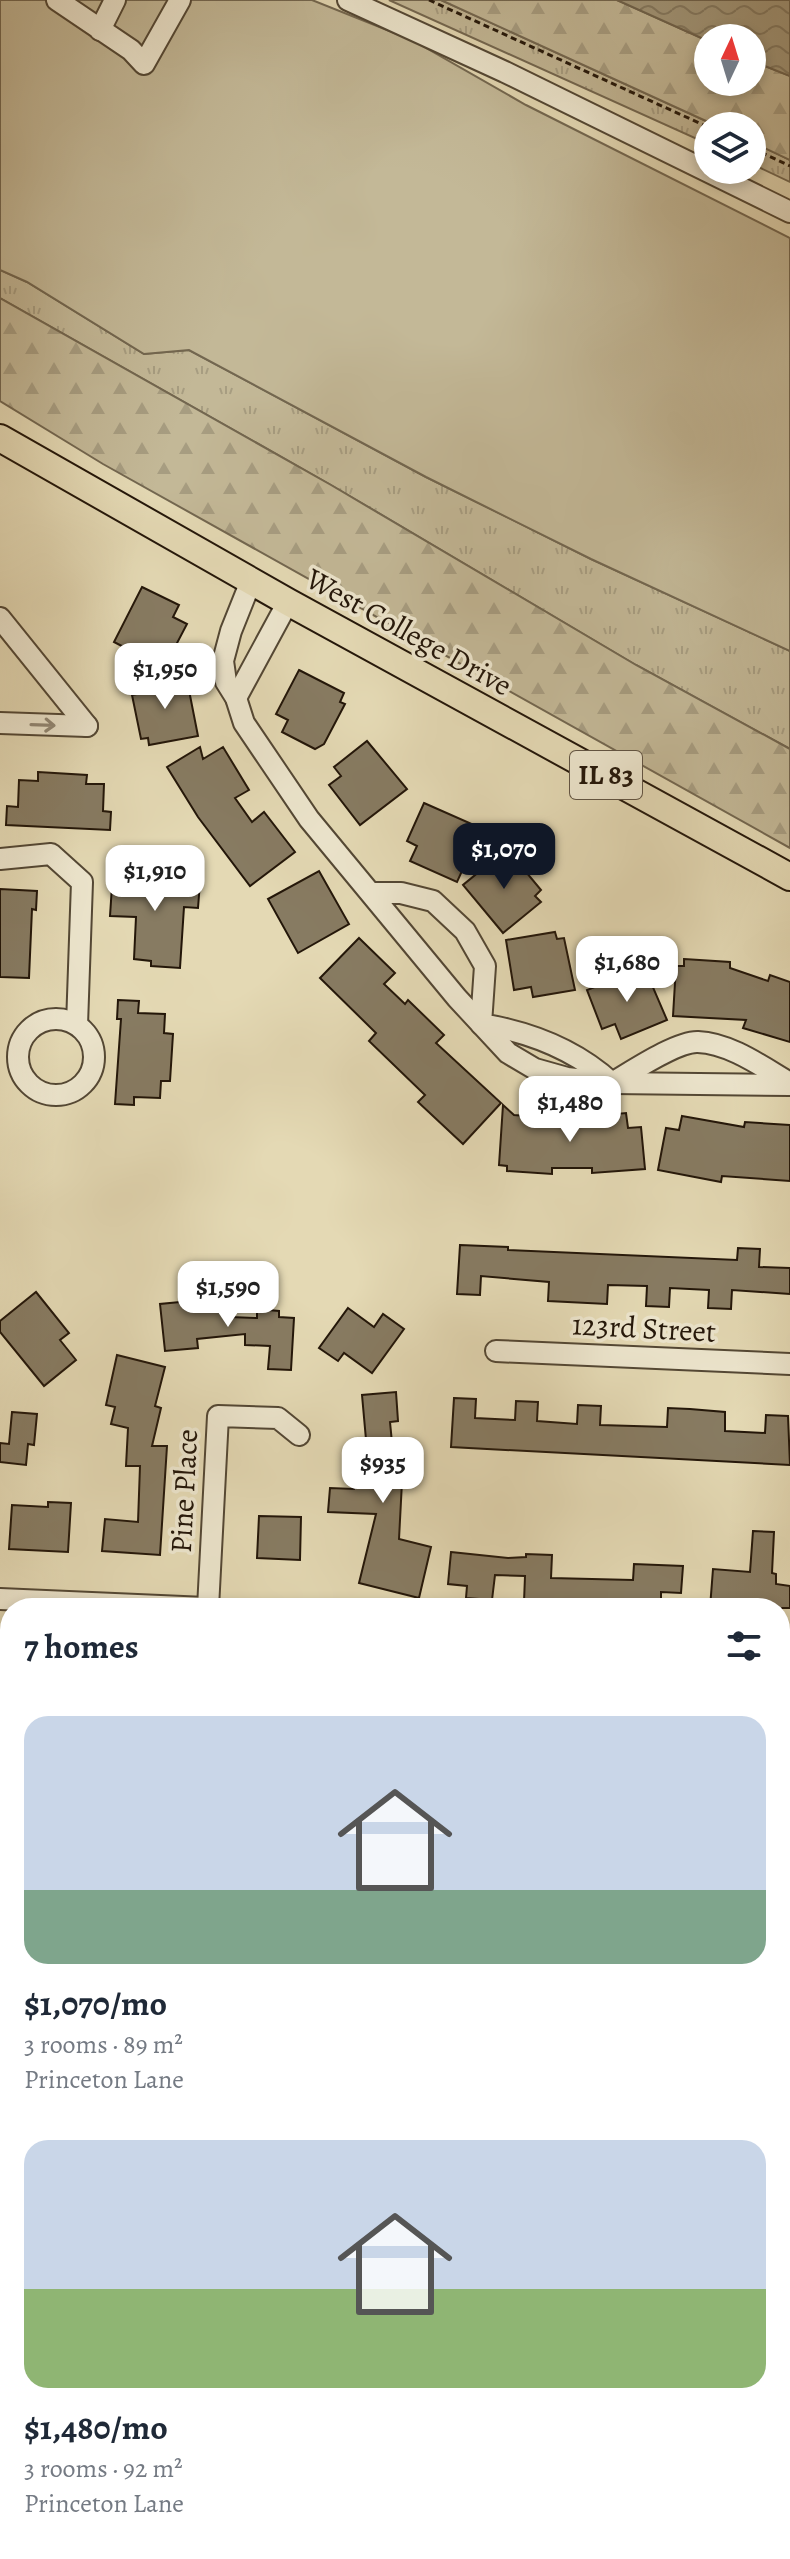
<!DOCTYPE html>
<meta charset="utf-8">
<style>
body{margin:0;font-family:Alegreya,serif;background:#f2f2f3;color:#1f2937;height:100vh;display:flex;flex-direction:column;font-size:30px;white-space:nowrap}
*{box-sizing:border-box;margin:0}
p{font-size:26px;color:#747a83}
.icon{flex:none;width:44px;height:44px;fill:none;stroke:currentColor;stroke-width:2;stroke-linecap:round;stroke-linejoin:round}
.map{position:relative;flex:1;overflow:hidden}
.side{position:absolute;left:0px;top:1598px;width:790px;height:962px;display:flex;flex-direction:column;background:#fff;border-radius:32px 32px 0 0;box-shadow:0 4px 12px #0003}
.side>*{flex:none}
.needle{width:52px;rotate:4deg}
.controls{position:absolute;left:694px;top:24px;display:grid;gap:16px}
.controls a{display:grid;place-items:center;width:72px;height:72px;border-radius:50%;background:#fff;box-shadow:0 4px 12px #0003;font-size:40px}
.price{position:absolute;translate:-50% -68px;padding:0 18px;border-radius:16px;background:#fff;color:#222;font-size:26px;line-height:52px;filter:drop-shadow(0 2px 4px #0008)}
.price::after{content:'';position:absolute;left:50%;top:48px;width:24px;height:18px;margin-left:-12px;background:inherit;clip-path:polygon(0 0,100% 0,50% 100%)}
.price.selected{background:#111827;color:#fff}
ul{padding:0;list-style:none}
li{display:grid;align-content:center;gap:16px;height:424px;padding:0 24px}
li span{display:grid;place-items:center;height:248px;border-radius:24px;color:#555}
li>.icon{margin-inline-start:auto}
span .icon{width:144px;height:144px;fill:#fffc;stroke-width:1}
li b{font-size:34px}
h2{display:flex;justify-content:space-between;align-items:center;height:96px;padding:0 24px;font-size:34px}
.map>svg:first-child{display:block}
</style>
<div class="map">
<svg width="790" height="2559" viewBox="0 0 790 2559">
<defs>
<pattern id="grass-tufts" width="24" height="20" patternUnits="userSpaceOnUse" patternTransform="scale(2)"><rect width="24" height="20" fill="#c3b897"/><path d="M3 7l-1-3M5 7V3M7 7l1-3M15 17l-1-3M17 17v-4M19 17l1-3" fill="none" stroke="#a79d81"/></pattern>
<pattern id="forest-firs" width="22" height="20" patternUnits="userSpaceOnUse" patternTransform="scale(2)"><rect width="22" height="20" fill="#c3b897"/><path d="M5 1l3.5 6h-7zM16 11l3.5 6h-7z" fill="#a79d81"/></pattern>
<pattern id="water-waves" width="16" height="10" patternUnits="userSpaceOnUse" patternTransform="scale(2)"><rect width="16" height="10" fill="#a2977a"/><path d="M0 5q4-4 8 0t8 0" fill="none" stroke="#847a62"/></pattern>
</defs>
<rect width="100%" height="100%" fill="#e4d9b4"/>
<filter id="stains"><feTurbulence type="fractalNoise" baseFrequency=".0025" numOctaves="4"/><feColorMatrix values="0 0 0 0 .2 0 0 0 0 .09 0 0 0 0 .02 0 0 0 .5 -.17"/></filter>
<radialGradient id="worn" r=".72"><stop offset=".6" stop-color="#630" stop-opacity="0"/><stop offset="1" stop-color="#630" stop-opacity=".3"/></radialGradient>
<g fill="url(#grass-tufts)" stroke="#736750" stroke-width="2">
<path d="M389,0H441L717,126H708V144Z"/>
<path d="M752,142L790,160V182L752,164Z"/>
<path d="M0,270L27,282L144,354L189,350L426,477L591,559L790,651V749L636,665L331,485L0,298Z"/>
</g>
<g fill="url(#forest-firs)" stroke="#736750" stroke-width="2">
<path d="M441,0H617L708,41V82H752V61L790,76V160L752,142V126H717Z"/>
<path d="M0,298L331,485L636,665L790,749V848L103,464L0,401Z"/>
</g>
<path fill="#c3b897" stroke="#736750" stroke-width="2" d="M0,0H312L412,40L526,105L790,238V651L591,559L426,477L189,350L144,354L27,282L0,270Z"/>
<path fill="url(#water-waves)" stroke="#6f634d" stroke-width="2" d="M617,0H790V76L752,61V38H708V41Z"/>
<g fill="#877b62" stroke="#231609" stroke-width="2">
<path d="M142,587L179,605L173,617L187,624L164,668L114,642Z"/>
<path d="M299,670L344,693L340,702L345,704L324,744L315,749L282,732L288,720L276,714Z"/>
<path d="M186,675L198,736L149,745L148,738L141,739L132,695L137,694L135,685Z"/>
<path d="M367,741L407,789L360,825L329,785L341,776L334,767Z"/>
<path d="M200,747L203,759L223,747L249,790L235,798L252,822L264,812L295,852L250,886L198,817L167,767Z"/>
<path d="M38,772L87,775L86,784H104L103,811L111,812L110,830L6,825L7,806L18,807L19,780L38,781Z"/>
<path d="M424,803L474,825L471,833L478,836L457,882L410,861L417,846L407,841Z"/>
<path d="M507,849L541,890L535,896L541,902L503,933L463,885Z"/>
<path d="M113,871L174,875V881L200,882L198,908L184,907L180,968L151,966V961L134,959L136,917L110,916Z"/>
<path d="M319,871L349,924L298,953L268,899Z"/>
<path d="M0,889L37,891L36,910L32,909L29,978L0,977Z"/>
<path d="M555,932L557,939L564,938L575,990L533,997L531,987L514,990L506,940Z"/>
<path d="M359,938L395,973L384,984L405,1004L408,1000L444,1035L436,1043L501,1103L463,1144L418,1102L425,1095L369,1041L376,1033L320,978Z"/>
<path d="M684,959L730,962V968L768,981L770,975L790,982V1042L743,1028L746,1020L673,1016L676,966H684Z"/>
<path d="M637,970L638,975L646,971L667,1020L621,1039L615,1024L602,1029L587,990Z"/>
<path d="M118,1000L139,1001L138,1013L165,1014L164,1033L173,1034L170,1081H161L160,1098L134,1097V1105L115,1104L121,1019H117Z"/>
<path d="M503,1105L514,1115L563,1119L626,1113L628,1128L641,1127L645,1169L592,1173V1168H552V1174L507,1171V1166L499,1165Z"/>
<path d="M682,1116L744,1127L745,1122L790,1125V1181L722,1176L721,1182L658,1170L666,1128L679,1130Z"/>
<path d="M460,1245L508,1247V1250L737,1260L738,1248L760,1249L759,1267L790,1268V1294L732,1290L731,1309L708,1308L709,1290L670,1288L669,1307L646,1306L647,1286L608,1285L607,1304L548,1301L549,1282L481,1276L480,1295L457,1294Z"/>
<path d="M36,1292L69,1333L60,1340L76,1360L44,1386L0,1332V1321Z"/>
<path d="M190,1301V1306L228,1302L230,1317L257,1318V1309L279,1311V1317L294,1318L291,1370L268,1369L270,1346L245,1345V1334L197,1339L198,1348L165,1351L160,1304Z"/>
<path d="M348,1308L374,1327L383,1314L404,1329L372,1373L344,1353L338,1361L319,1348Z"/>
<path d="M117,1355L165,1367L155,1406L161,1408L152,1446H167L160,1555L102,1551L105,1519L138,1522L140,1466H126L128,1428L111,1424L115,1407L106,1405Z"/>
<path d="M396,1392L398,1421L390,1422L394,1463H403L399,1539L431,1547L419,1598L359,1583L376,1514L328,1512L330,1488L354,1489L356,1461L368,1462L362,1395Z"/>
<path d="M454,1398L476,1399L475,1418L515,1420L516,1401L538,1402L537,1421L577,1424L578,1405L601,1406L600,1425L667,1427L668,1408L690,1409L725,1412V1431L765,1433L766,1415L788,1416L790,1465L451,1447Z"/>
<path d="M12,1412L37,1414L34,1445L28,1444L26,1465L0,1462V1443L9,1444Z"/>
<path d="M48,1502L71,1503L68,1552L9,1549L12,1505L48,1507Z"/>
<path d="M259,1516L301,1517L300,1560L257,1558Z"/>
<path d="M753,1531L774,1532L772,1573L776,1574V1584L790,1586V1608H710L713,1569L750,1572Z"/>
<path d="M451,1552L508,1558L526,1557V1554L552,1555L551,1578L633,1580L634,1564L683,1566L681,1593L661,1592V1608H631L632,1604L524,1602L525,1576L495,1575L492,1600L466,1598L467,1586L448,1584Z"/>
</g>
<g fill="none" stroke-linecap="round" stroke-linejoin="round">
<g stroke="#534734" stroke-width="24">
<g id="minor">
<path d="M57,0L131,50L144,64L180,0"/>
<path d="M348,0L505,72L790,212"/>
<path d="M100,30L115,0"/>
<path d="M251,581L231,631L223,661L226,682L236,698L244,723L309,819L457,998L508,1053L535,1069L567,1078L612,1083L790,1085"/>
<path d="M0,618L87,726"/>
<path d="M236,698L288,602"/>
<path d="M0,723L87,726"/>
<path d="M0,859L51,854L82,882L77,1025"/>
<path d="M372,893H401L433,901L465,931L485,966L481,1024C530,1032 576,1050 612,1083C631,1072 677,1041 698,1042C730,1043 764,1068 790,1083"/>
<circle cx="56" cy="1057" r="38"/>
<path d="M496,1351L790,1364"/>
<path d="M0,1599L206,1608"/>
<path d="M208,1608L218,1416L278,1418L299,1435"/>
<path d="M780,1667L790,1668"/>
<path d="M0,1872H10"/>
<path d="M0,2145L10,2146"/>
<path d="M780,2543L790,2544"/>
<path d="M90,2559L94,2550"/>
<path d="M552,2559V2550"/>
</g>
</g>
<g stroke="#231609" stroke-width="30">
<path id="major" d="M0,438L288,602L790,877"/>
</g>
<g stroke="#231609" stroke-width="3" stroke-dasharray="6 4" stroke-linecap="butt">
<path d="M429,0L708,127"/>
<path d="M752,148L790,166"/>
</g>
<use href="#minor" stroke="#ede6ce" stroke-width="20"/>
<use href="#major" stroke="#e4d9b4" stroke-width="26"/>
</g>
<defs><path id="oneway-shaft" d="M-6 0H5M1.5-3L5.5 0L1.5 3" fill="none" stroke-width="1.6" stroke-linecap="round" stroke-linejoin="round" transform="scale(2)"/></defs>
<use stroke="#928875" href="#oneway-shaft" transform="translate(43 725) rotate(2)"/>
<g text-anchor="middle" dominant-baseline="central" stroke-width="7" stroke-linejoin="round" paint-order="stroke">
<rect fill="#ede6ce" stroke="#605444" stroke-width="2" x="570" y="751" width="72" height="48" rx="6"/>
<g font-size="28" font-weight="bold" fill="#231609">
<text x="606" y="775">IL 83</text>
</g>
<g font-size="30" fill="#231609" stroke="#ede6ce">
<text transform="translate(409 632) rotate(29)">West College Drive</text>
<text transform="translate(644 1328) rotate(3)">123rd Street</text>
<text transform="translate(184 1491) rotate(-87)">Pine Place</text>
</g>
</g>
<rect width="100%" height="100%" filter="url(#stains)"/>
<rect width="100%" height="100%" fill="url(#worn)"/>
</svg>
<div class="controls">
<a><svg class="needle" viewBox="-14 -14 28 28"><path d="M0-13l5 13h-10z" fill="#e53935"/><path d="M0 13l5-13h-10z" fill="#747a83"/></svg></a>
<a><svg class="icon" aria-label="layers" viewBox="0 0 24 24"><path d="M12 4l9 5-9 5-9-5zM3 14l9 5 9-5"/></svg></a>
</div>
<b class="price" style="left:165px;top:711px">$1,950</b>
<b class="price selected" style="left:504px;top:891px">$1,070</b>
<b class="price" style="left:155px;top:913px">$1,910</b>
<b class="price" style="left:627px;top:1004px">$1,680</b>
<b class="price" style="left:570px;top:1144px">$1,480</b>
<b class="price" style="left:228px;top:1329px">$1,590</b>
<b class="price" style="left:383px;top:1505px">$935</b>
<section class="side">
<h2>7 homes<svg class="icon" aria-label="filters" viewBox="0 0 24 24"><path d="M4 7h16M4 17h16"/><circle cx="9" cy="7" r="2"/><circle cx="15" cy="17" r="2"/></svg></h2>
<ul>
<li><span style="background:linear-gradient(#c9d6e8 70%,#7fa58c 0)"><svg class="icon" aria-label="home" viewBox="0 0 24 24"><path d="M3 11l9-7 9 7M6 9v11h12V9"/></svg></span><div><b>$1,070/mo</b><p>3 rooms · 89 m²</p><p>Princeton Lane</p></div></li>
<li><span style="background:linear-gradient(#c9d6e8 60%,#8fb573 0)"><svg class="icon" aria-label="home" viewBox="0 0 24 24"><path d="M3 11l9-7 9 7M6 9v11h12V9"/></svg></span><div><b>$1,480/mo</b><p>3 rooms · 92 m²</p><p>Princeton Lane</p></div></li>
</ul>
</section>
</div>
